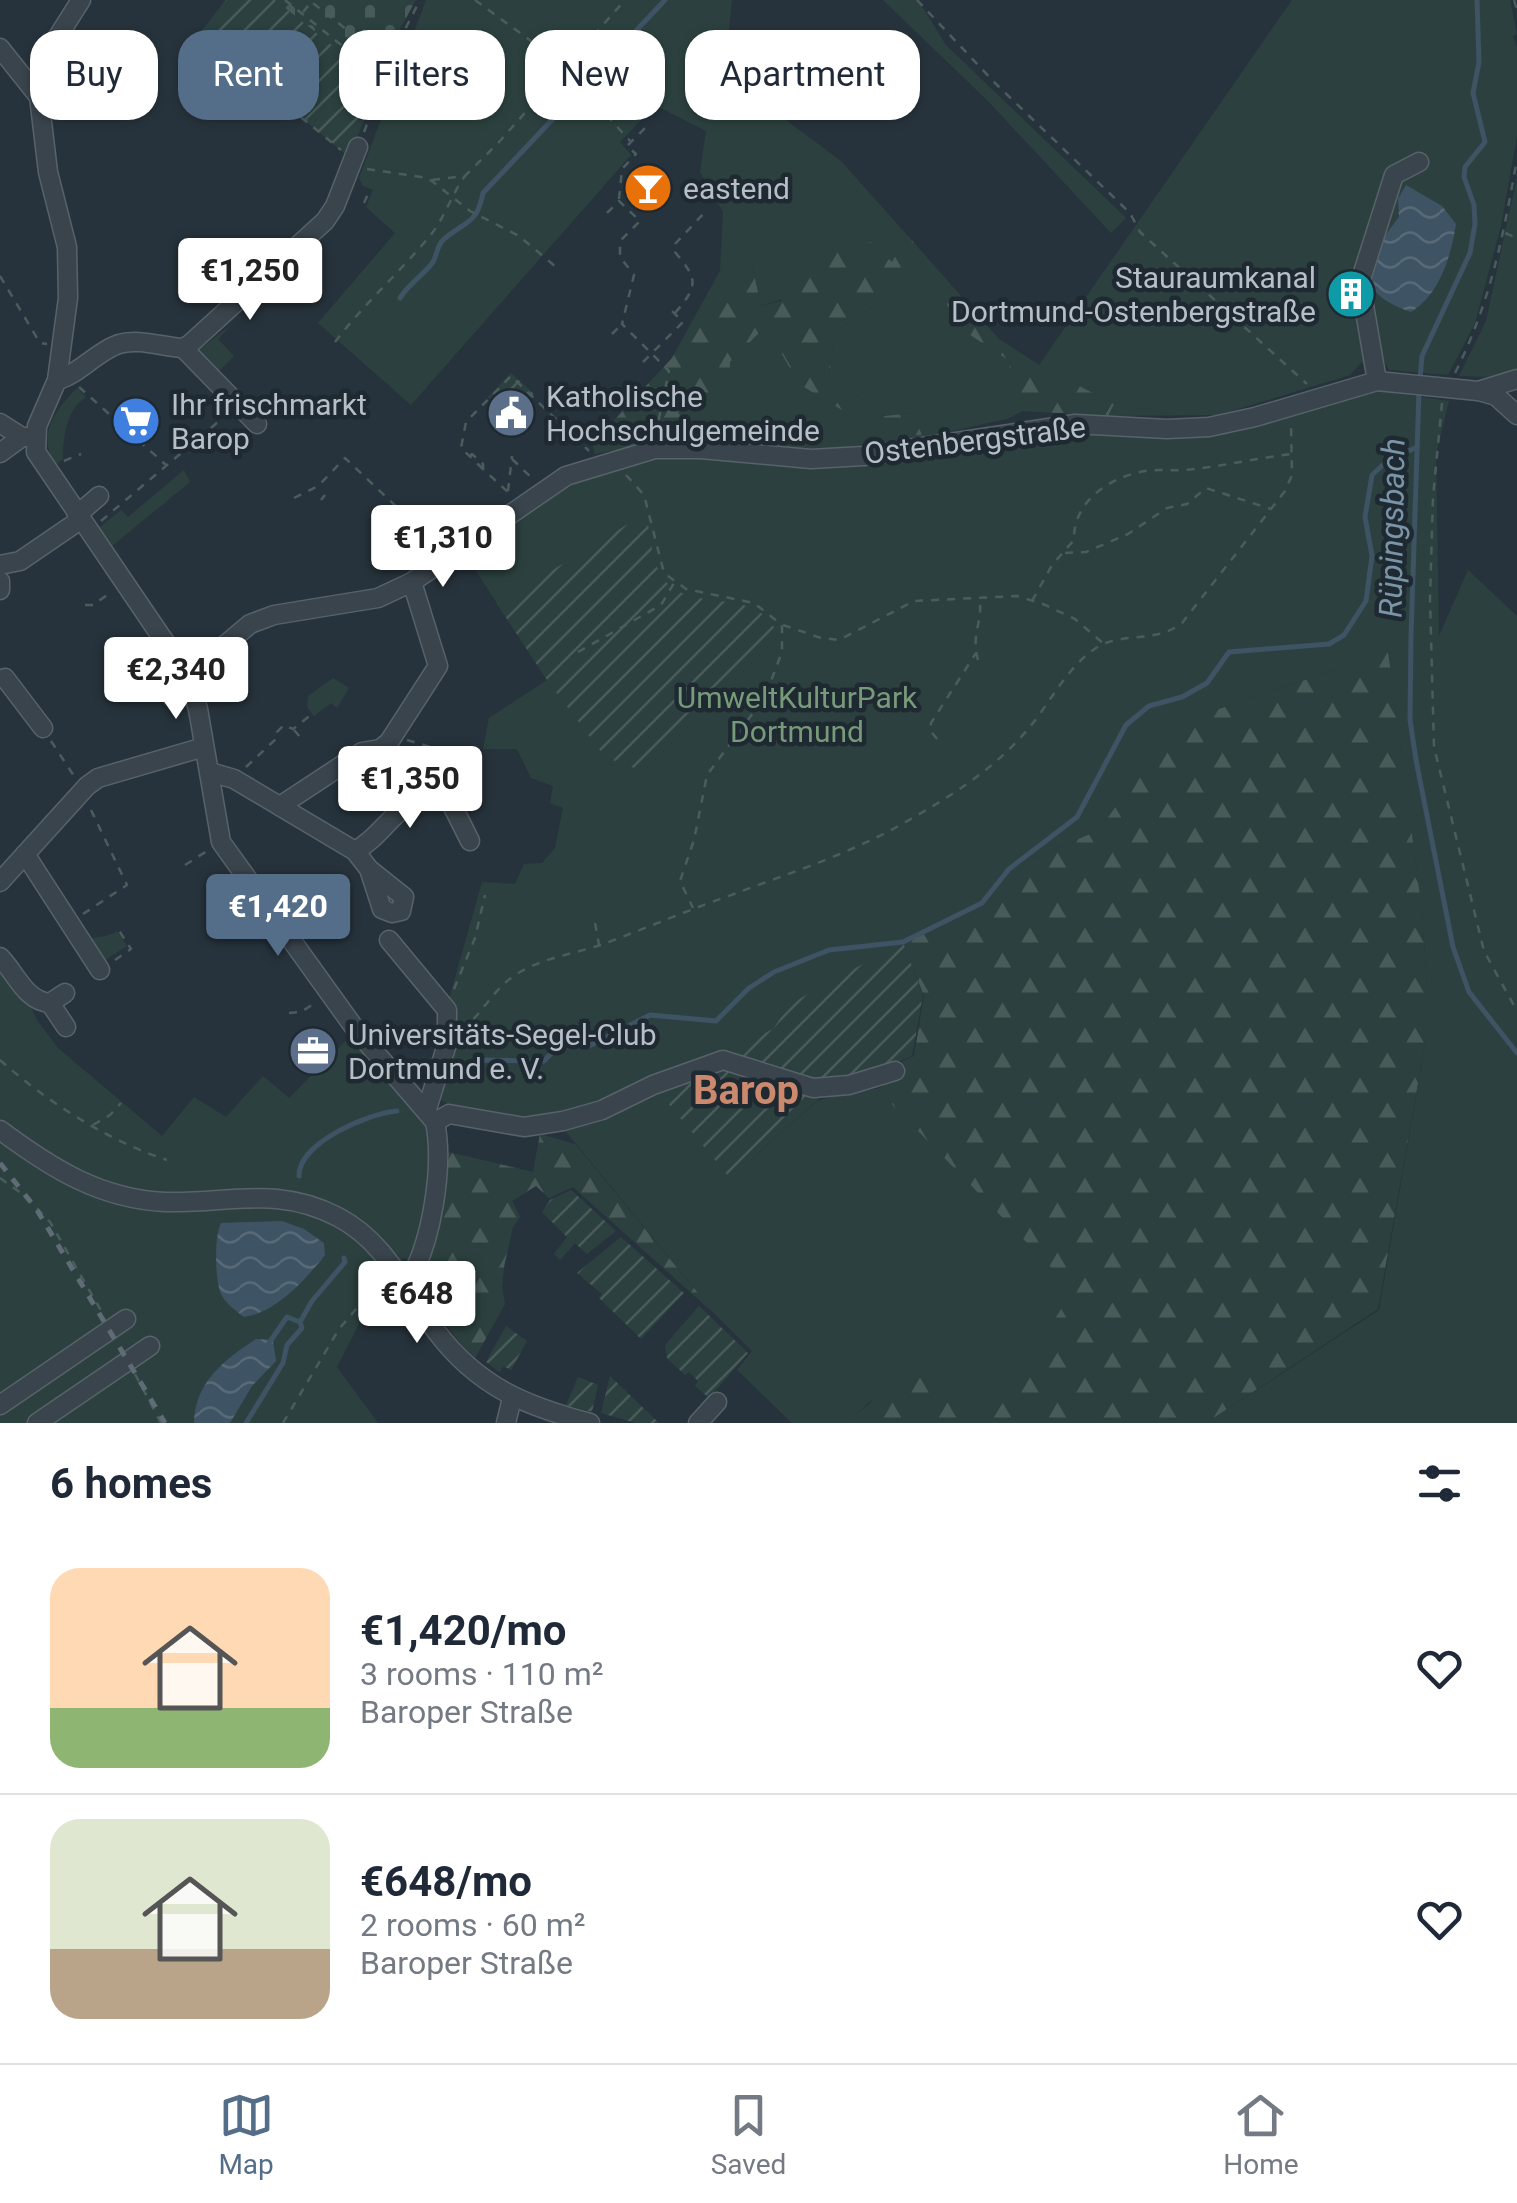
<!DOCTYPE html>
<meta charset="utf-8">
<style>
body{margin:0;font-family:Roboto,sans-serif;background:#f2f2f3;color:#1f2937;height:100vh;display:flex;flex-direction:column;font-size:38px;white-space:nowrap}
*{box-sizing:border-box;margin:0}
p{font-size:32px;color:#747a83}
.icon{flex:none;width:55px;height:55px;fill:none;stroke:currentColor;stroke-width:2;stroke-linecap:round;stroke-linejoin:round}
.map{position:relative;height:1423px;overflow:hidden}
.panel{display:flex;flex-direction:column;background:#fff;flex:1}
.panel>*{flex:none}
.top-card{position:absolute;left:30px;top:30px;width:1000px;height:90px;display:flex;gap:20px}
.price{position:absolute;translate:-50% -85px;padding:0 22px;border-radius:10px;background:#fff;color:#222;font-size:32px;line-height:65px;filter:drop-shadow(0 2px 5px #0008)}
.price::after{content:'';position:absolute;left:50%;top:60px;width:30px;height:22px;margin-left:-15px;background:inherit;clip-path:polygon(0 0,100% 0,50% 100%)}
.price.active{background:#546e89;color:#fff}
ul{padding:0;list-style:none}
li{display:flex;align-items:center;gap:30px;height:250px;padding:0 50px}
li+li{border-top:2px solid #e0e1e3}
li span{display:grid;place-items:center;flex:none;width:280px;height:200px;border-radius:30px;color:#555}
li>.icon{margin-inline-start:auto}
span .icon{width:120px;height:120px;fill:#fffc;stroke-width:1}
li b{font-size:42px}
h2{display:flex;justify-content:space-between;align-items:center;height:120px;padding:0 50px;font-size:42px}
.chip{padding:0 35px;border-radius:30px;background:#fff;box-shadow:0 2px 8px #0004;font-size:35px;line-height:90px}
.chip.active{background:#546e89;color:#fff}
.dock{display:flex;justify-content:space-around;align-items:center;height:140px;border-top:2px solid #e0e1e3;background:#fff;font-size:28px;color:#747a83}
.dock a{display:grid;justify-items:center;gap:5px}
.dock .active{color:#546e89}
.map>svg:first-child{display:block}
</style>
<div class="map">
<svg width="1517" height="1423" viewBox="0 0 1517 1423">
<defs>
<pattern id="forest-firs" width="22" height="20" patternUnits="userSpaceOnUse" patternTransform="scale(2.5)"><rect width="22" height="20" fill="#2c413f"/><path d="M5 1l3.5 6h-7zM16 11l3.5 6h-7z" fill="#485b59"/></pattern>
<pattern id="cemetery-stones" width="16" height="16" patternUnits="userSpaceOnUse" patternTransform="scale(2.5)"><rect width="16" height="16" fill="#2c413f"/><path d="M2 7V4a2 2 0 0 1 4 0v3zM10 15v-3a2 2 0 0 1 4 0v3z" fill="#485b59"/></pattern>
<pattern id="garden-furrows" width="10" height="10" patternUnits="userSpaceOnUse" patternTransform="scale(2.5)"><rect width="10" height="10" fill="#2c413f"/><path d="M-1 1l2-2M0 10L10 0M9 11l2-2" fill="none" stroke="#485b59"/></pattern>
<pattern id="water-waves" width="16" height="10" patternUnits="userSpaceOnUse" patternTransform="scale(2.5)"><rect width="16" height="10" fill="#3e5363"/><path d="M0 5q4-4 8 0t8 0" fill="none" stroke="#586a78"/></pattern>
</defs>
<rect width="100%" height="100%" fill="#27333c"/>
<g fill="#2c413f">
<path d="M426,0H732L726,63L786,120L841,161L907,235L892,263L761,306L752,265L720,271L723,212L700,172L706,131L655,105L620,142L631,155L411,405L318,323L395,233L366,207L373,190L363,186L359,178Z"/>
<path d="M883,0H918L946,45L1126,218L1111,233L989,102Z"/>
<path d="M1292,0H1510L1517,34L1513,36L1517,48V136L1501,226L1475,323L1448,375L1389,370L1383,359L1361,363L1350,375L1218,415L1108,416L1114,404L1039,365Z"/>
<path d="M1517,177V369L1493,377L1459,376L1486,321Z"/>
<path d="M912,271H923L967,333L1011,362L1003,387L1023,411L1007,419C942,432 870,455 803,451C761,448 723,436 681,438L694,406L728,388L730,362L766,326L800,384L922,435L913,413L884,416L829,375L835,331L886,298Z"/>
<path d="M231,325L218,339L234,356L220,370L219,378L195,353Z"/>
<path d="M77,388L86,397C67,409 63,435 63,459L55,465C37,433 55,411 77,388Z"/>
<path d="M1380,391L1449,401L1436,454L1439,636L1468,570L1517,616V1423H1206L1379,1310L1429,1021L1422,911L1385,629L1341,668L1207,713L1171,729L1099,830L1009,869L982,903L790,1004L773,1029L740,1045L746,1164L817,1101L852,1091L877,1089L1074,1290L995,1415L971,1402L951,1379L869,1402L848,1423H792L737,1370L752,1351L717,1316L558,1122L544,1124L452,1107L434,1095L449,999L482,882L515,884L524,864L542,863L555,848L563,808L550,803L553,786L531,778L517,749H483L489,718L547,680L465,554L572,480L654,455L770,461L1075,428L1167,432Z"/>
<path d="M184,470L190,482L112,546L99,528L121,510L128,517Z"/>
<path d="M333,678L349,688L337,708L331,703L314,716L307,707L308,696Z"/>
<path d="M117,931L127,946L99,964L85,943C95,934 106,939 117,931Z"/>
<path d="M0,967L24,993L37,1020L58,1048L162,1136L194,1097L226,1117L263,1076L289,1098L356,1030L427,1109L432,1182L421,1234L408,1260L404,1258L361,1320L337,1367L378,1423H0Z"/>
</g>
<g fill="url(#forest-firs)">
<path d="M907,235L999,339L1039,365L1114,404L1108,416L1023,411L1003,387L1011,362L967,333L923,271H913L886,298L835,331L829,375L884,416L913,413L922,435L885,436L799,384L766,326L730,362L729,388L694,406L681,438L595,454L592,444L672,358L720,271L752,265L761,306L781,301L805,255L871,242L892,262Z"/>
<path d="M1385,628L1422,911L1429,1021L1378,1309L1206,1423H848C870,1401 920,1359 952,1380C958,1384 963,1393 968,1398C975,1405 986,1410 995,1415L1073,1290L877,1089L904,1075L899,1063L914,1056L924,996L903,942L982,903L1009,869L1099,830L1171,729L1207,713L1341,668Z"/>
<path d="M540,1134L575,1144L717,1316L573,1187L549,1198L536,1186L512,1201L520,1217L513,1227L504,1267L502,1288L505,1304L475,1358C452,1336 436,1311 420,1284L436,1225L448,1152L533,1172Z"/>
</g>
<path fill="url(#cemetery-stones)" d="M275,0H416L373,78Z"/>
<g fill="url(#garden-furrows)">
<path d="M226,0H275L373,78L376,91L349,157L200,33Z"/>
<path d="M511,373L534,394L522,408L507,407L502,411L488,397Z"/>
<path d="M646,513C650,531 651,559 661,575C686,617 755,583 776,632L750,664L683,719L690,728L642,771L605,757L547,680L497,604Z"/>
<path d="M903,942L923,995L912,1056L824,1094L746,1164V1175L733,1182L653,1085L773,1029L790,1004Z"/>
<path d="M571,1190L616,1231L587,1254L575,1243L560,1260L554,1254L567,1237L542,1212L550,1200Z"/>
<path d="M621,1237L684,1293L641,1339L599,1298L602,1294L577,1273Z"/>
<path d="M699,1306L748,1353L709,1398L695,1386L698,1381L689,1372L685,1375L667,1358L665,1345Z"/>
<path d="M506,1326L527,1341L511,1370L503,1366L500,1372L486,1362Z"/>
<path d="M610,1376L659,1423H636L601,1413Z"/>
<path d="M578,1377L598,1385L592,1412L566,1405Z"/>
</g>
<g fill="url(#water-waves)">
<path d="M1406,185L1442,206L1456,224C1451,256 1440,294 1411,312C1348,291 1366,259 1399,217L1398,199Z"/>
<path d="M282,1221L304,1229L324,1243L325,1255C305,1280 277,1312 244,1317C235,1310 226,1304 221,1294C215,1280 214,1236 221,1223Z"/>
<path d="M256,1339L273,1340L276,1361L252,1386L230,1423H194C195,1382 224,1360 256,1339Z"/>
</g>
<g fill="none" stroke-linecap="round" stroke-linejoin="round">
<g stroke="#3e5363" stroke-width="5">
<path d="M400,298C409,283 424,275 433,262C437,255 437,246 443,240C465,221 477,225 483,193L665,0"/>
<path d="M1420,379L1422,356L1470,253L1475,224L1474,205L1464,177L1465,167L1485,142L1473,93L1479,62L1477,0"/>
<path d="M1419,390L1411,637L1410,720L1416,760L1453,947L1469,992L1517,1053"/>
<path d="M460,1071L486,1060L544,1061L558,1046L591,1045L650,1015L716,1021L749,988L774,972L829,950L903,942L982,903L1009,869L1077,817L1126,725L1149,706L1182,697L1207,683L1229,652L1329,644L1344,635L1366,601L1372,556L1365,517L1372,475L1386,462L1417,447"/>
<path d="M299,1176C298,1143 369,1113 397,1111"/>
<path d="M269,1343L287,1317L300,1322L312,1301L345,1262L344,1258"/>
<path d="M246,1423L283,1363L287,1345L302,1328L300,1322"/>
</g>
<g stroke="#58626a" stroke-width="21">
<g id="minor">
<path d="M81,0L50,49L39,97L48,172L67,247L68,298L57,380L37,426L36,452L188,676L198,709L221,842L356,1030L435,1122C444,1166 432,1246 406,1285"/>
<path d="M0,48L39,97"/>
<path d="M183,348L257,424"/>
<path d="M57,380C77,376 97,351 119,344C138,338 163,347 183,348L190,344L325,221L335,206L358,147"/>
<path d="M1377,381L1360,282L1394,175L1419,162"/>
<path d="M1479,391L1496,396L1517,415"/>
<path d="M0,423L22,437H35"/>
<path d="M0,453L22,437"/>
<path d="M77,515L99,496"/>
<path d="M456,520L475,538"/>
<path d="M0,565L20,561L80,520"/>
<path d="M0,581V590"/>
<path d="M188,676L250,624L274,615L378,598L412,582L566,476L655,449H701L811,459L863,456L1075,424L1167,429L1209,427L1255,417L1377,381L1478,391L1517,379"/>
<path d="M5,678L43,728"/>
<path d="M210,772L234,779L355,851L369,869L404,897L401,911L392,913L382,909L369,869"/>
<path d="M280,806L362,752L380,749L389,742L438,666L412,582"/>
<path d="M355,851C390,832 396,794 445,796L450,801L470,841"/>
<path d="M25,854L100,970"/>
<path d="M0,882L87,786L98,778L204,747"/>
<path d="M389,940L447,1010V1044L427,1109"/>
<path d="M0,957C16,973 25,1001 50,1003L65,993"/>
<path d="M50,1003L66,1027"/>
<path d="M435,1122L449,1114L524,1127L563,1121L602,1110L653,1085L723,1060L813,1088L849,1085L895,1071"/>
<path d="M0,1130C51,1168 100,1199 165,1202C229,1204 276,1185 338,1217C386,1242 405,1290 436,1331C478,1387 526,1406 590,1423"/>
<path d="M0,1405L126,1319"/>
<path d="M37,1423L150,1346"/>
<path d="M506,1423L512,1398"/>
<path d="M698,1423L717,1402"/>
</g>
</g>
<g stroke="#4a5d5d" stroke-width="2.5" stroke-dasharray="8 8" stroke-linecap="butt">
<path d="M285,0L360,60L370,48L309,0"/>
<path d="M475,0L531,41L578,93L592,105L600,108L631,142"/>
<path d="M917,0L995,83L1130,213L1140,232L1307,384"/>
<path d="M1514,0L1517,10"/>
<path d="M303,12L313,0"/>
<path d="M202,36L341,150"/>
<path d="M364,132L396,47L420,0"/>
<path d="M367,169L428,178L470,211L519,236L556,267"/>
<path d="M432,180L465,176L499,142L625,0"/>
<path d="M619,199L622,169L636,154L627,146L650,123"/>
<path d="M364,203L370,189"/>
<path d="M607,213L619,201L640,221L620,241V257L634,275L622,324L669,371L656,432"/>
<path d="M1505,233L1517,238"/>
<path d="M0,276L40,343L47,344"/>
<path d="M675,313C699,285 698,279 674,251L675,244L707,210"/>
<path d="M612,334L621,325"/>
<path d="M335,342C363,305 399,273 429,237C445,218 451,195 465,176"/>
<path d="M643,362L683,322L669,308"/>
<path d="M1455,373C1491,301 1503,237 1517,159"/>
<path d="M79,387L166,465"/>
<path d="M1442,403L1433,497L1430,598L1434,747L1484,951L1517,1011"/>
<path d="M547,418L555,426L559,422"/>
<path d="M470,456L472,454L483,464V469L510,494"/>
<path d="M512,459L533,479"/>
<path d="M64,461L81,454"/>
<path d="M483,469L461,448L466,422L511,376L589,451"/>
<path d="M626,475L644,495L664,573L686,589L754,603L782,625V652L771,681L753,713L707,775L694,840L680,881L693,908"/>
<path d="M508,491L512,456"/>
<path d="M294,498L318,486L345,458L437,545"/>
<path d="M321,500L325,495"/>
<path d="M101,521L225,416"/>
<path d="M1065,553L1086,552L1128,534L1167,508L1187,504L1206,488L1271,509"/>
<path d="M1032,601L1052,565L1074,540C1073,501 1110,477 1145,471C1158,469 1171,471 1184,470C1220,467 1256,458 1292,454"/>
<path d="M85,605H93L110,593"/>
<path d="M783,625L821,638L839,640L914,601L1017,596L1043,604L1075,619L1104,644"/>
<path d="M578,652L661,605L674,583"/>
<path d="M978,660C971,633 982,625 980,600"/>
<path d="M164,704L175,697"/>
<path d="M294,730L301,738"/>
<path d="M937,739L930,730L931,723L976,653"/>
<path d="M407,740L444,751L448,766"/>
<path d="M51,741L74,776"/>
<path d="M246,767L277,738V732L284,725L293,729L312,714"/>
<path d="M185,865L207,851"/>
<path d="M83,914L127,885L91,810"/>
<path d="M595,923L599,945"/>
<path d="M115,960L131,949L118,929"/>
<path d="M454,989L475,938L485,895"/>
<path d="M289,1013L301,1012L315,1003"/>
<path d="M462,1030C484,1012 495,986 520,972C545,957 579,953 606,943C649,927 691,909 734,894C790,873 849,854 902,824C948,798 994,770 1028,729C1051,702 1066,668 1096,648C1122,631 1156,644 1182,623L1285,491L1292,475L1291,423"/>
<path d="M0,1060C46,1101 108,1141 167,1160"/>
<path d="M93,1125L110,1115L121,1103"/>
<path d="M0,1178L25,1196L50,1222L103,1314"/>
<path d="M135,1374L161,1423"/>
<path d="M283,1423L339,1329L381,1280"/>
</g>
<use href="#minor" stroke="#3a444c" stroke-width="18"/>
<path stroke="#5f6b75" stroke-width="5" stroke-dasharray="10 10" stroke-linecap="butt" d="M0,1163L37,1210L165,1423"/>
</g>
<defs>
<g id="bar-disc" transform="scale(2.5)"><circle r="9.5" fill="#e8710a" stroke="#1f2931"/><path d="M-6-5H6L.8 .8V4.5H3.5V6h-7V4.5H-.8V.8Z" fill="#fff"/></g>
<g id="building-disc" transform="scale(2.5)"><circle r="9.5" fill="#0f9aa8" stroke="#1f2931"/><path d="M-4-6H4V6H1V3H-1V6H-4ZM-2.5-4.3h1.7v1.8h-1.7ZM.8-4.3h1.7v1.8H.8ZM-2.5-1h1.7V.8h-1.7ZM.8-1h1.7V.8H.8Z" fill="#fff"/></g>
<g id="civic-disc" transform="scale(2.5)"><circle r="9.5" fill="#5c6f8a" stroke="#1f2931"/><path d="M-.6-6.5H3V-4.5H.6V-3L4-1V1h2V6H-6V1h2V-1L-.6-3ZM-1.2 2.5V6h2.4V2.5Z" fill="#fff"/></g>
<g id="supermarket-disc" transform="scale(2.5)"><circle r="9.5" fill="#3f7fe0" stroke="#1f2931"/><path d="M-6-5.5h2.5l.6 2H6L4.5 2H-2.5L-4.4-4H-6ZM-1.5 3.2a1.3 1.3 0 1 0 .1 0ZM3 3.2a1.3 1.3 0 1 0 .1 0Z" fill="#fff"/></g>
<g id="office-disc" transform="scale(2.5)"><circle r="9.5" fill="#5c6f8a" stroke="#1f2931"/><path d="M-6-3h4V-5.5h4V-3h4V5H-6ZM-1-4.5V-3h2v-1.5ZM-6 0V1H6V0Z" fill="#fff"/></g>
</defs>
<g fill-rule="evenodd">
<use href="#bar-disc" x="648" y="188"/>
<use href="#building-disc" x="1351" y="294"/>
<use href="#civic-disc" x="511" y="413"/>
<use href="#supermarket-disc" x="136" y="421"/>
<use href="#office-disc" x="313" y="1051"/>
</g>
<g text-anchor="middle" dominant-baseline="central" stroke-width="9" stroke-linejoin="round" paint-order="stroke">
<g font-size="30" fill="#b6bfc7" stroke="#1f2931" text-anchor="start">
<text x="683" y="188">eastend</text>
<text x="1316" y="277" text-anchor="end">Stauraumkanal<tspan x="1316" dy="34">Dortmund-Ostenbergstraße</tspan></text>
<text x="546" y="396">Katholische<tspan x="546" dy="34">Hochschulgemeinde</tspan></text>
<text x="171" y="404">Ihr frischmarkt<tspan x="171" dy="34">Barop</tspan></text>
<text x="348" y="1034">Universitäts-Segel-Club<tspan x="348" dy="34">Dortmund e. V.</tspan></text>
</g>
<g font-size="30" fill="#b6bfc7" stroke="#1f2931">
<text transform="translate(975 440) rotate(-7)">Ostenbergstraße</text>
</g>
<g font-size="30" fill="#779b7a" stroke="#1f2931">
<text x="797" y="697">UmweltKulturPark<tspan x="797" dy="34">Dortmund</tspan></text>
</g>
<g font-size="32" font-style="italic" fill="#7a94a8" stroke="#1f2931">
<text transform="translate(1392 528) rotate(-89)">Rüpingsbach</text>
</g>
<g font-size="40" font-weight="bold" fill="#cb8a6e" stroke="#1f2931">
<text x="746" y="1090">Barop</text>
</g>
</g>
</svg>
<b class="price" style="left:250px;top:323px">€1,250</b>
<b class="price" style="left:443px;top:590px">€1,310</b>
<b class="price" style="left:176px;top:722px">€2,340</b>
<b class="price" style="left:410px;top:831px">€1,350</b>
<b class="price active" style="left:278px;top:959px">€1,420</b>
<b class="price" style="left:417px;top:1346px">€648</b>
<div class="top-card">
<a class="chip">Buy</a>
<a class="chip active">Rent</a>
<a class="chip">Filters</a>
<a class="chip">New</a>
<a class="chip">Apartment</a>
</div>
</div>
<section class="panel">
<h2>6 homes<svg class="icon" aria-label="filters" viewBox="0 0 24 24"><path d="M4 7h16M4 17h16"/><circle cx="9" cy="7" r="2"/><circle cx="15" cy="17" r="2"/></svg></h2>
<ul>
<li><span style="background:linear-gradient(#ffd9b3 70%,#8fb573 0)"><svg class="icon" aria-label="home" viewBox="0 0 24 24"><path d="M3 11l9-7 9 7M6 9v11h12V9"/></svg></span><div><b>€1,420/mo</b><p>3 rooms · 110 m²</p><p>Baroper Straße</p></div><svg class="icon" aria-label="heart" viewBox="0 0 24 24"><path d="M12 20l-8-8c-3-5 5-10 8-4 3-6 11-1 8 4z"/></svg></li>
<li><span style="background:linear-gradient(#dfe7d0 65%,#b9a48a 0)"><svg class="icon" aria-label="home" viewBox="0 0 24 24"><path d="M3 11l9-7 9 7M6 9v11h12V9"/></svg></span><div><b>€648/mo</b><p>2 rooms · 60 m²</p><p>Baroper Straße</p></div><svg class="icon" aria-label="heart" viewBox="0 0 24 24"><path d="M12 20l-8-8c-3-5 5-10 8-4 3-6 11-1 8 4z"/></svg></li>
</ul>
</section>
<nav class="dock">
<a class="active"><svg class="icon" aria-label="map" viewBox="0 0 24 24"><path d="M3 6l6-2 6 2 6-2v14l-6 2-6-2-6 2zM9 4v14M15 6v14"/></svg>Map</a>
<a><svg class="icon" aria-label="saved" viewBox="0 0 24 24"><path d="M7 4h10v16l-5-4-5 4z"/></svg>Saved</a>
<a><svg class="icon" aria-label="home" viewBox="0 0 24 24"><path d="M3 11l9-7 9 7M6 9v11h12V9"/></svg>Home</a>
</nav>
